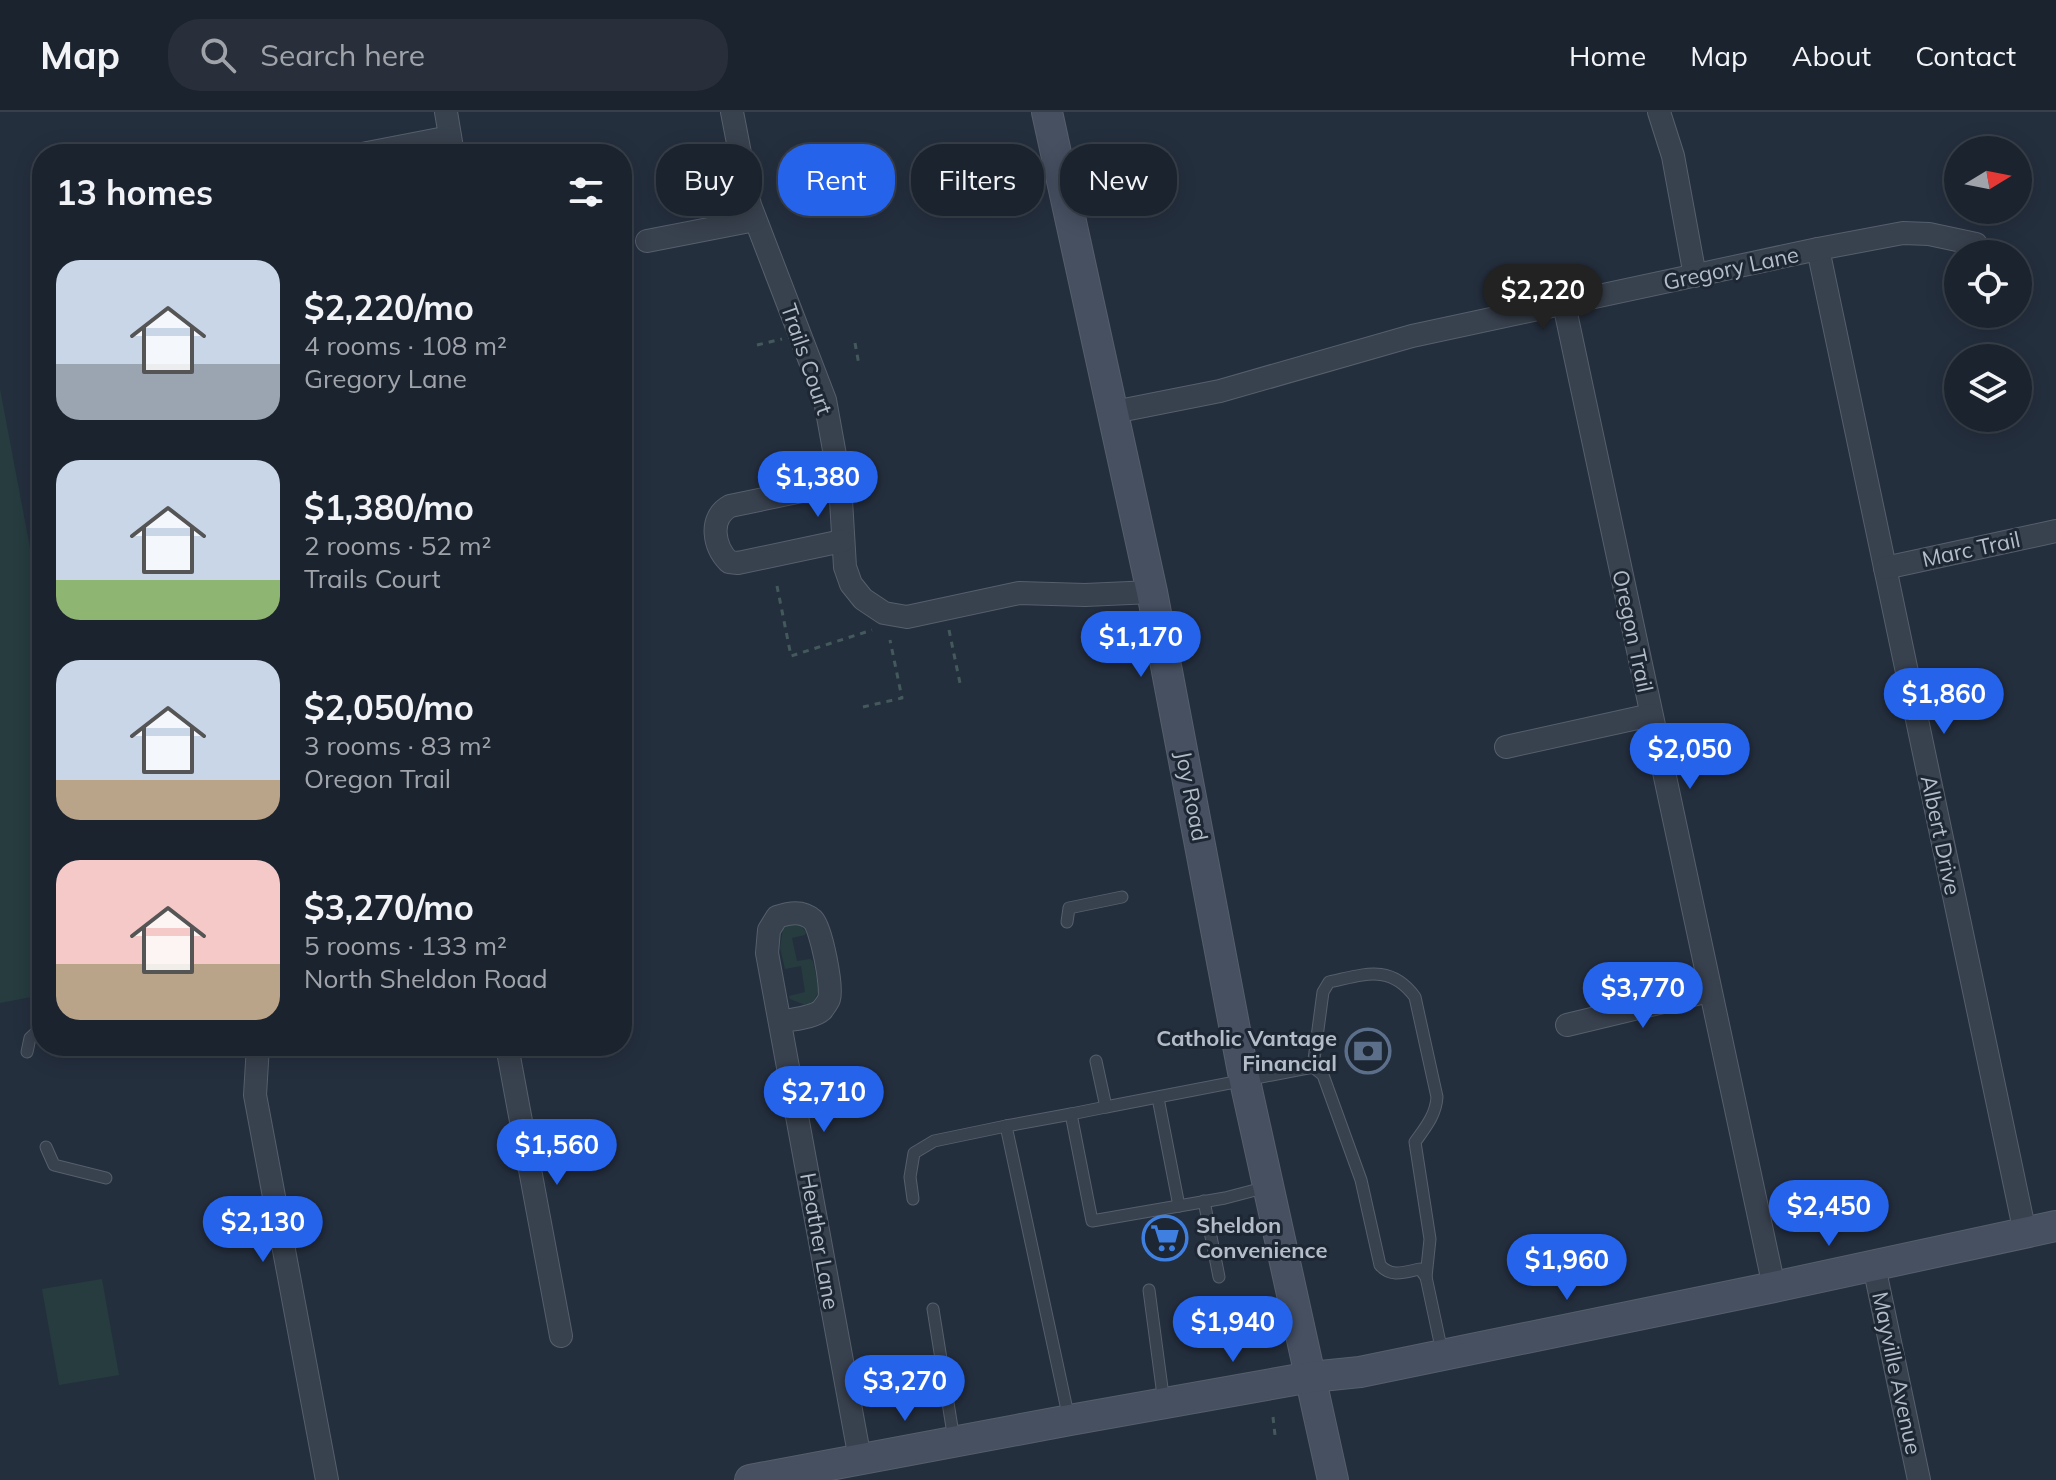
<!DOCTYPE html>
<meta charset="utf-8">
<style>
body{margin:0;font-family:Mulish,sans-serif;background:#282f3a;color:#f1f3f6;height:100vh;display:flex;flex-direction:column;font-size:30px;white-space:nowrap}
*{box-sizing:border-box;margin:0}
p{font-size:26px;color:#a0a4aa}
.icon{flex:none;width:44px;height:44px;fill:none;stroke:currentColor;stroke-width:2;stroke-linecap:round;stroke-linejoin:round}
.map{position:relative;flex:1;overflow:hidden}
.drawer{position:absolute;left:32px;top:32px;width:600px;height:912px;display:flex;flex-direction:column;background:#1b232e;border-radius:32px;box-shadow:0 4px 20px #0003,0 0 0 2px #39404a}
.drawer>*{flex:none}
.banner{position:absolute;left:656px;top:32px;width:760px;height:72px;display:flex;gap:16px}
.needle{width:52px;rotate:80deg}
.buttons{position:absolute;left:1944px;top:24px;display:grid;gap:16px}
.buttons a{display:grid;place-items:center;width:88px;height:88px;border-radius:50%;background:#1b232e;box-shadow:0 4px 20px #0003,0 0 0 2px #39404a;font-size:40px}
.price{position:absolute;translate:-50% -68px;padding:0 18px;border-radius:28px;background:#2563eb;color:#fff;font-size:26px;line-height:52px;filter:drop-shadow(0 2px 4px #0008)}
.price::after{content:'';position:absolute;left:50%;top:48px;width:24px;height:18px;margin-left:-12px;background:inherit;clip-path:polygon(0 0,100% 0,50% 100%)}
.price.active{background:#222;color:#fff}
ul{padding:0;list-style:none}
li{display:flex;align-items:center;gap:24px;height:200px;padding:0 24px}
li span{display:grid;place-items:center;flex:none;width:224px;height:160px;border-radius:24px;color:#555}
li>.icon{margin-inline-start:auto}
span .icon{width:96px;height:96px;fill:#fffc;stroke-width:1}
li b{font-size:34px}
h2{display:flex;justify-content:space-between;align-items:center;height:96px;padding:0 24px;font-size:34px}
.tag{padding:0 28px;border-radius:32px;background:#1b232e;box-shadow:0 4px 20px #0003,0 0 0 2px #39404a;font-size:28px;line-height:72px}
.tag.active{background:#2563eb;color:#fff}
header{display:flex;align-items:center;gap:48px;box-sizing:border-box;height:112px;padding:0 40px;background:#1b232e;border-bottom:2px solid #39404a}
header strong{font-size:38px}
nav{display:flex;gap:44px;margin-inline-start:auto;font-size:28px}
.search{width:560px;height:72px;background:#282f3a;display:flex;align-items:center;gap:20px;box-sizing:border-box;padding:0 28px;border-radius:32px;color:#a0a4aa;font-size:30px}
.map>svg:first-child{display:block}
</style>
<header>
<strong>Map</strong>
<div class="search"><svg class="icon" aria-label="search" viewBox="0 0 24 24"><circle cx="10" cy="10" r="6"/><path d="M15 15l6 6"/></svg>Search here</div>
<nav><a>Home</a><a>Map</a><a>About</a><a>Contact</a></nav>
</header>
<div class="map">
<svg width="2056" height="1368" viewBox="0 0 2056 1368">
<rect width="100%" height="100%" fill="#242f3e"/>
<g fill="#263c3f">
<path d="M0,277L42,499V883L0,891Z"/>
<path d="M800,812L806,820L805,823L792,826L797,849L810,847L813,849L819,878L813,890L805,893L790,887L789,884L805,880L801,854L785,857L780,836L783,816L789,813Z"/>
<path d="M102,1167L119,1263L59,1273L42,1177Z"/>
</g>
<g fill="none" stroke-linecap="round" stroke-linejoin="round">
<g stroke="#565f6c" stroke-width="13">
<g id="lane">
<path d="M1067,810L1069,796L1122,785"/>
<path d="M27,940L30,926L42,915"/>
<path d="M1096,949L1106,995L1313,955L1323,963L1361,1068L1380,1153C1391,1166 1405,1160 1420,1157L1426,1165L1442,1240"/>
<path d="M1313,955L1323,880L1329,870C1363,863 1390,851 1415,885L1437,985C1436,1003 1425,1016 1415,1030L1430,1127L1426,1165"/>
<path d="M1158,986L1179,1094"/>
<path d="M1106,995L1071,1002L1092,1109L1225,1086L1267,1075"/>
<path d="M46,1035L54,1053L106,1066"/>
<path d="M913,1087L910,1065L914,1041L934,1029L1006,1014"/>
<path d="M1204,1089L1219,1165"/>
<path d="M1149,1178L1164,1291"/>
<path d="M933,1197L954,1328"/>
<path d="M1069,1307L1006,1014L1071,1002"/>
</g>
</g>
<g stroke="#565f6c" stroke-width="24">
<g id="street">
<path d="M446,0L453,42"/>
<path d="M732,0L750,93L825,288L840,371L845,455L851,472L863,487L884,501L907,505L1019,481L1085,483L1152,480"/>
<path d="M1659,0L1673,44L1695,164"/>
<path d="M362,42L450,25"/>
<path d="M647,129L755,108"/>
<path d="M1818,137L2025,1121"/>
<path d="M1564,192L1774,1175"/>
<path d="M1114,300L1220,279L1412,224L1818,137L1903,121L1929,122L1976,132"/>
<path d="M840,371L730,394C708,406 714,435 729,450L738,451L842,429"/>
<path d="M1885,456L2056,419"/>
<path d="M1506,635L1651,603"/>
<path d="M780,910C792,907 813,906 822,898C824,895 828,890 829,887C833,875 821,816 813,808C802,798 789,801 777,805L769,818L767,841L860,1347"/>
<path d="M1567,913L1709,879"/>
<path d="M258,934L255,983L327,1368"/>
<path d="M507,934L561,1224"/>
<path d="M1874,1154L1919,1368"/>
</g>
</g>
<g stroke="#565f6c" stroke-width="32">
<g id="secondary">
<path d="M1047,0L1152,480L1243,960L1333,1368"/>
<path d="M750,1368L1070,1308L1311,1265L1360,1260L1774,1175L2056,1114"/>
</g>
</g>
<g stroke="#44595c" stroke-width="3" stroke-dasharray="6 6" stroke-linecap="butt">
<path d="M855,231L859,253"/>
<path d="M757,233L782,227"/>
<path d="M777,474L791,544L872,518"/>
<path d="M949,518L961,576"/>
<path d="M863,595L902,586L890,528"/>
<path d="M1273,1305L1275,1323"/>
</g>
<use href="#lane" stroke="#38414e" stroke-width="11"/>
<use href="#street" stroke="#38414e" stroke-width="22"/>
<use href="#secondary" stroke="#465061" stroke-width="30"/>
</g>
<defs>
<g id="bank-ring" transform="scale(2.3)"><circle r="9.5" fill="#1d2633" stroke="#5c6f8a" stroke-width="1.5"/><path d="M-6-4H6V4H-6ZM0-2.3a2.3 2.3 0 1 0 0 4.6a2.3 2.3 0 1 0 0-4.6Z" fill="#5c6f8a"/></g>
<g id="supermarket-ring" transform="scale(2.3)"><circle r="9.5" fill="#1d2633" stroke="#3f7fe0" stroke-width="1.5"/><path d="M-6-5.5h2.5l.6 2H6L4.5 2H-2.5L-4.4-4H-6ZM-1.5 3.2a1.3 1.3 0 1 0 .1 0ZM3 3.2a1.3 1.3 0 1 0 .1 0Z" fill="#3f7fe0"/></g>
</defs>
<g fill-rule="evenodd">
<use href="#bank-ring" x="1368" y="939"/>
<use href="#supermarket-ring" x="1165" y="1126"/>
</g>
<g text-anchor="middle" dominant-baseline="central" stroke-width="6" stroke-linejoin="round" paint-order="stroke">
<g font-size="22" fill="#b4bcc9" stroke="#1d2633">
<text transform="translate(1731 156) rotate(-12)">Gregory Lane</text>
<text transform="translate(807 247) rotate(71)">Trails Court</text>
<text transform="translate(1971 437) rotate(-12)">Marc Trail</text>
<text transform="translate(1633 519) rotate(78)">Oregon Trail</text>
<text transform="translate(1192 684) rotate(79)">Joy Road</text>
<text transform="translate(1941 723) rotate(78)">Albert Drive</text>
<text transform="translate(820 1129) rotate(80)">Heather Lane</text>
<text transform="translate(1897 1261) rotate(78)">Mayville Avenue</text>
</g>
<g font-size="22" font-weight="bold" fill="#b4bcc9" stroke="#1d2633" text-anchor="end">
<text x="1337" y="926">Catholic Vantage<tspan x="1337" dy="25">Financial</tspan></text>
<text x="1196" y="1113" text-anchor="start">Sheldon<tspan x="1196" dy="25">Convenience</tspan></text>
</g>
</g>
</svg>
<div class="buttons">
<a><svg class="needle" viewBox="-14 -14 28 28"><path d="M0-13l5 13h-10z" fill="#e53935"/><path d="M0 13l5-13h-10z" fill="#a0a4aa"/></svg></a>
<a><svg class="icon" aria-label="locate" viewBox="0 0 24 24"><circle cx="12" cy="12" r="6"/><path d="M12 2v4M12 18v4M2 12h4M18 12h4"/></svg></a>
<a><svg class="icon" aria-label="layers" viewBox="0 0 24 24"><path d="M12 4l9 5-9 5-9-5zM3 14l9 5 9-5"/></svg></a>
</div>
<b class="price active" style="left:1543px;top:220px">$2,220</b>
<b class="price" style="left:818px;top:407px">$1,380</b>
<b class="price" style="left:1141px;top:567px">$1,170</b>
<b class="price" style="left:1944px;top:624px">$1,860</b>
<b class="price" style="left:1690px;top:679px">$2,050</b>
<b class="price" style="left:1643px;top:918px">$3,770</b>
<b class="price" style="left:824px;top:1022px">$2,710</b>
<b class="price" style="left:557px;top:1075px">$1,560</b>
<b class="price" style="left:1829px;top:1136px">$2,450</b>
<b class="price" style="left:263px;top:1152px">$2,130</b>
<b class="price" style="left:1567px;top:1190px">$1,960</b>
<b class="price" style="left:1233px;top:1252px">$1,940</b>
<b class="price" style="left:905px;top:1311px">$3,270</b>
<div class="banner">
<a class="tag">Buy</a>
<a class="tag active">Rent</a>
<a class="tag">Filters</a>
<a class="tag">New</a>
</div>
<section class="drawer">
<h2>13 homes<svg class="icon" aria-label="filters" viewBox="0 0 24 24"><path d="M4 7h16M4 17h16"/><circle cx="9" cy="7" r="2"/><circle cx="15" cy="17" r="2"/></svg></h2>
<ul>
<li><span style="background:linear-gradient(#c9d6e8 65%,#9aa5b1 0)"><svg class="icon" aria-label="home" viewBox="0 0 24 24"><path d="M3 11l9-7 9 7M6 9v11h12V9"/></svg></span><div><b>$2,220/mo</b><p>4 rooms · 108 m²</p><p>Gregory Lane</p></div></li>
<li><span style="background:linear-gradient(#c9d6e8 75%,#8fb573 0)"><svg class="icon" aria-label="home" viewBox="0 0 24 24"><path d="M3 11l9-7 9 7M6 9v11h12V9"/></svg></span><div><b>$1,380/mo</b><p>2 rooms · 52 m²</p><p>Trails Court</p></div></li>
<li><span style="background:linear-gradient(#c9d6e8 75%,#b9a48a 0)"><svg class="icon" aria-label="home" viewBox="0 0 24 24"><path d="M3 11l9-7 9 7M6 9v11h12V9"/></svg></span><div><b>$2,050/mo</b><p>3 rooms · 83 m²</p><p>Oregon Trail</p></div></li>
<li><span style="background:linear-gradient(#f6c9c9 65%,#b9a48a 0)"><svg class="icon" aria-label="home" viewBox="0 0 24 24"><path d="M3 11l9-7 9 7M6 9v11h12V9"/></svg></span><div><b>$3,270/mo</b><p>5 rooms · 133 m²</p><p>North Sheldon Road</p></div></li>
</ul>
</section>
</div>
